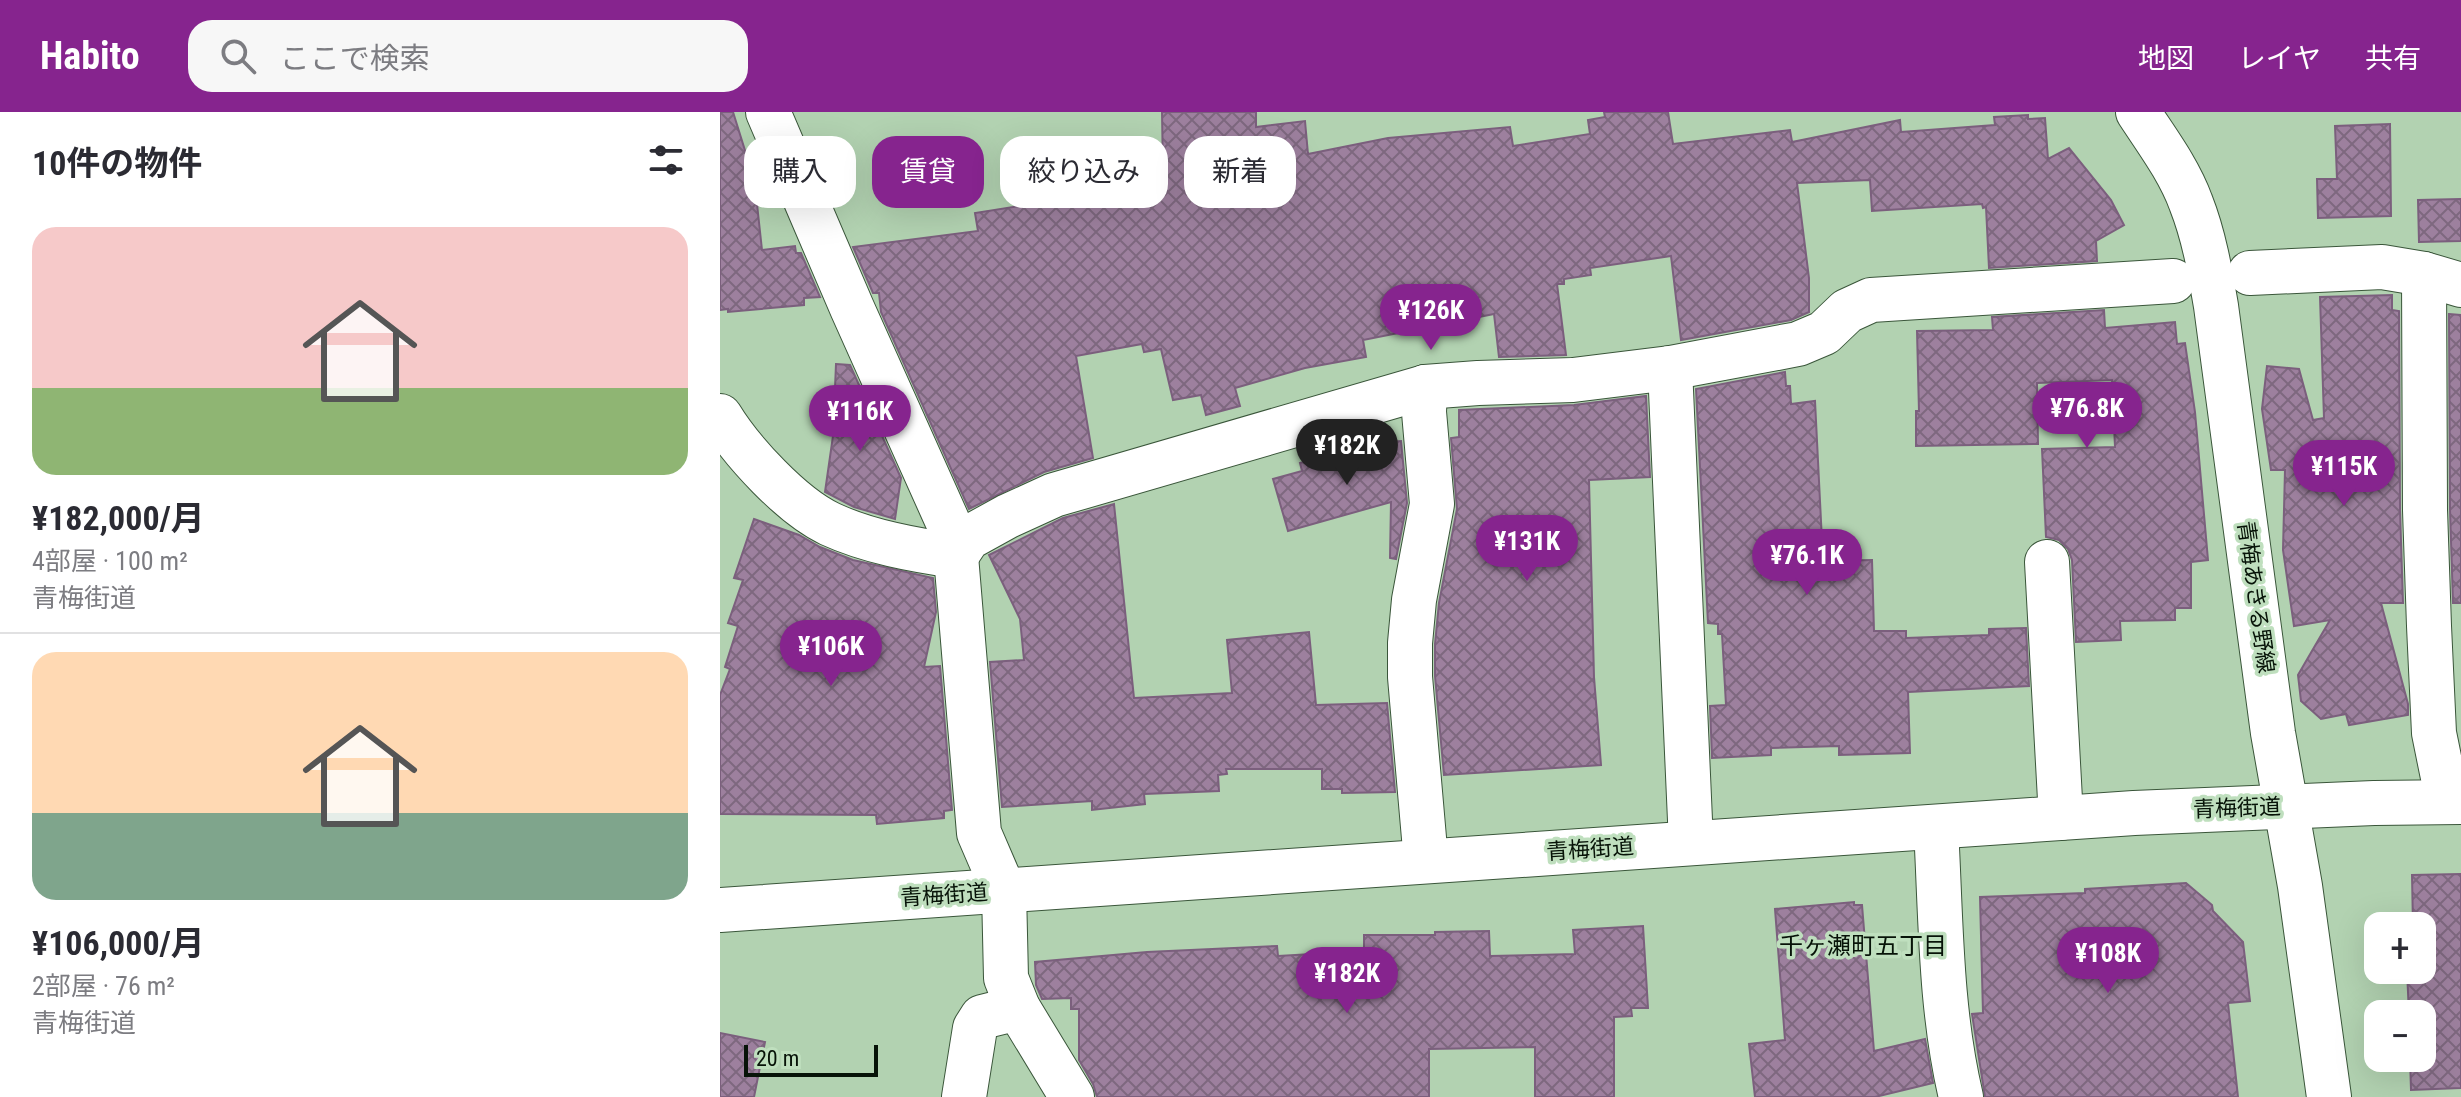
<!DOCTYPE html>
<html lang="ja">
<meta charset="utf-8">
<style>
body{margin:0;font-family:"Roboto Condensed","Noto Sans JP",sans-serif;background:#f7f7f7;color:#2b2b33;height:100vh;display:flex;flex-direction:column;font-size:30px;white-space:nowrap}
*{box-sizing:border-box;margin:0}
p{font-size:26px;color:#7c7c81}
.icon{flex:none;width:44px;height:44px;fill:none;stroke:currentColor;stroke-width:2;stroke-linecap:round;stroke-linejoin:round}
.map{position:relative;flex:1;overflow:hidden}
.side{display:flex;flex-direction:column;background:#fff;width:720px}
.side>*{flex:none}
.banner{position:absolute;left:24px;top:24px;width:760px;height:72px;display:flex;gap:16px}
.fabs{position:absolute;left:1644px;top:800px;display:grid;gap:16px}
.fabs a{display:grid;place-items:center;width:72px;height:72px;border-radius:16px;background:#fff;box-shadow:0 8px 32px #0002;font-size:40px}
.scale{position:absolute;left:24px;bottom:20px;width:134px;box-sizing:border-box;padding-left:8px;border:4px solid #071308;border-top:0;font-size:22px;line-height:28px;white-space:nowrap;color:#071308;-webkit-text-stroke:6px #bfdfbe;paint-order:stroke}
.price{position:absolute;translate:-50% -68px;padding:0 18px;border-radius:28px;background:#86248e;color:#fff;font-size:26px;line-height:52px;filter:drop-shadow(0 2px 4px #0008)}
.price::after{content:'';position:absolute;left:50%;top:48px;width:24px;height:18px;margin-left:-12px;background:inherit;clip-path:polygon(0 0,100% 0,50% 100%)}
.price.active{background:#222;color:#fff}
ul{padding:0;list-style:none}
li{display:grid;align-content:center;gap:16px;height:424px;padding:0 32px}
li+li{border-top:2px solid #e1e1e2}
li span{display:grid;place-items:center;height:248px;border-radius:24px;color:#555}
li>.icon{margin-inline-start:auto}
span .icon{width:144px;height:144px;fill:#fffc;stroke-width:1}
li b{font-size:34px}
h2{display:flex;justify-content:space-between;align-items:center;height:96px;padding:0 32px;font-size:34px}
.pill{padding:0 28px;border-radius:24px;background:#fff;box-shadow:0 8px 32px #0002;font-size:28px;line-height:72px}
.pill.active{background:#86248e;color:#fff}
header{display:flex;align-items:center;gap:48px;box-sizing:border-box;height:112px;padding:0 40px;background:#86248e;color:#fff}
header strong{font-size:38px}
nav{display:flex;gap:44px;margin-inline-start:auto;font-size:28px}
.search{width:560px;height:72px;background:#f7f7f7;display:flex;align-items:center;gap:20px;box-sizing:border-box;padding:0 28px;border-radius:24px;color:#7c7c81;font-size:30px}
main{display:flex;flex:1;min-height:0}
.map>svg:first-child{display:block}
</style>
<header>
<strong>Habito</strong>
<div class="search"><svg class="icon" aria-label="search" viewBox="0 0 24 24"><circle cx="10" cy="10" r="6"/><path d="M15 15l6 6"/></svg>ここで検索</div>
<nav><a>地図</a><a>レイヤ</a><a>共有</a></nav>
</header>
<main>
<section class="side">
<h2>10件の物件<svg class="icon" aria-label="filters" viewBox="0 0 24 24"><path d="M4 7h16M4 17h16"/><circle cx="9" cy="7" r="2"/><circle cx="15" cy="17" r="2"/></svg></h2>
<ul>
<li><span style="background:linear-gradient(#f6c9c9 65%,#8fb573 0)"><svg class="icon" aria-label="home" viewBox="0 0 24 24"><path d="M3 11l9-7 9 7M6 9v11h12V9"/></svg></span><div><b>¥182,000/月</b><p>4部屋 · 100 m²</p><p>青梅街道</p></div></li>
<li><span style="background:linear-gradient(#ffd9b3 65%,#7fa58c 0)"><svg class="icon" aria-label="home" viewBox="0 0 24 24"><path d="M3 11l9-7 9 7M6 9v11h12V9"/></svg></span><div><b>¥106,000/月</b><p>2部屋 · 76 m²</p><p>青梅街道</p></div></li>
</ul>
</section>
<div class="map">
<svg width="1741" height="985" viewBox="0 0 1741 985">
<defs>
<pattern id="building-cross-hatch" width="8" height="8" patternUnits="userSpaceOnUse" patternTransform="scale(2)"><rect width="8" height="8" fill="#9d809e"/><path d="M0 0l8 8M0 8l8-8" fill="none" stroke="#7e687f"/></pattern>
</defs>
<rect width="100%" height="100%" fill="#b2d2b1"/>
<g fill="url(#building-cross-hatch)" stroke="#7b5f7d" stroke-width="2">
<path d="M0,0H13L28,48L32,46L42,138L75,134L76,141H81L100,185L84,186V193L8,200V197L0,198Z"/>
<path d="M442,0H536V15L585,9L588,42L668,26L790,15L793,34L870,22L868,8L885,5L884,0H948L953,32L1070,18L1072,30L1180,8L1181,20L1275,13L1274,5L1308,3V7L1325,6L1328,47L1349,36L1391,88L1404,113L1376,129L1377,149L1269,156L1266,95L1263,96L1262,92L1152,99L1150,68L1077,71L1089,166V200L1071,208L961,228L951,144L870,156L871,163L844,167V172H837L846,243L779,245L774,202L643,228L646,245L585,256L515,276L520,294L486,303L481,283L453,288L441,237L424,240L422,232L356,244L373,346L324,360L249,397L161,200L159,181H153L133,135L258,119L255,101L352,86L350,76L443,60Z"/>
<path d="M1670,12L1671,104L1598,106L1597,67H1617L1615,14Z"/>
<path d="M1741,87V129L1699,130L1698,88Z"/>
<path d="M1672,183V198L1679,199L1680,398L1683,491H1661L1688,592V603L1629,613L1626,602L1601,607L1581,589L1578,563L1610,508L1574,514L1563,438L1565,358H1551L1542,297L1547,254L1579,257L1593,308L1604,306L1600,185Z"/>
<path d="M1384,198L1385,216L1455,210L1457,232L1465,231L1475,300L1488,448L1471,450V496H1455V508L1400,509L1401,528L1356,530L1352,448L1348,437L1339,428L1326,425L1322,337L1395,335L1392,268L1317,271L1318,332L1196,334V299H1199L1197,219L1273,218L1272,205Z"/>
<path d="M1729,202L1741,203V491H1733L1730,398Z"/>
<path d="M116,252L130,253L181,366L175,407L134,395L105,380L113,324Z"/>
<path d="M1065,260L1066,274H1070L1071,292L1095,289L1103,449L1152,448L1154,519H1186V526L1269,523V517L1306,516L1309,574L1188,580L1190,641L1119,643V634L1051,636V643L992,646L990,594L1006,593L1002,522H998V512L988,511L976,277Z"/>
<path d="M926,284L930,365L869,368L874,565L881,653L724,663L715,564V532L719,491L737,397L731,326L739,325V298L854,293Z"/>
<path d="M681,329L687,391L676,447L670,446L671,390L568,419L553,367L582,359L580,351L653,331Z"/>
<path d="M394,392L414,586L512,581L507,528L589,520L596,593L667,591L675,680L622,681V677H602V657H506L507,662L498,663L499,679L424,682L425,692L372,698V689L282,695L270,550L304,548L300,507L269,443L343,406Z"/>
<path d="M34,407L79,423L100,435L133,448L213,466L216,500L204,555L220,554L232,698L224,699V706L157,712L156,703L0,702V583L10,557L5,555L18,514L8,511L23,468L14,466Z"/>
<path d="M1741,762V976L1691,978L1690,946H1702V902H1689L1687,858H1702V814H1693L1692,763Z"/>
<path d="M1466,771L1492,793L1493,799L1523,830L1530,889L1508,891L1518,985H1265L1252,902L1263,901L1260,785L1365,781V777Z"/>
<path d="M1134,790V793H1142L1154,939L1205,927L1213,971L1155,985H1035L1029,932L1065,928L1055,797Z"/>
<path d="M923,814L928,896H911L912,904L894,905V985H815V935L709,937V985H377L373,972L359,948V897H351V886L322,887L316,873L315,850L427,840L557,834L558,844L644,839V823H715V820L769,819L770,844L855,842L853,818Z"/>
<path d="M0,921L45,930L34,985H0Z"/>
</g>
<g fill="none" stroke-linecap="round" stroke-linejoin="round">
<g stroke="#3a563a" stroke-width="46">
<g id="minor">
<path d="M48,0L132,196L231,417L236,444L259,721L284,779L286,866L298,896L352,985"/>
<path d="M1530,161L1662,155L1704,162L1741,173"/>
<path d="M1704,162L1705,398L1709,514L1714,621L1728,690"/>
<path d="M950,256L971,731"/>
<path d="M705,275L704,300L712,392L694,488L690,531V565L706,749"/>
<path d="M0,304C22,340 72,394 110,412C149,430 195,438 236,444L248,426L288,404L334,383L705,275L758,271L853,268L950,256L1078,232L1104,221L1127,199L1151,188L1453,169"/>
<path d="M1327,450L1341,706"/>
<path d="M1216,716C1221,806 1220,897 1241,985"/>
<path d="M244,985L255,916L262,905L298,896"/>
</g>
</g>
<g stroke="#3a563a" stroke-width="46">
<g id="major">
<path d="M1418,0C1437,29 1459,58 1471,91C1484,124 1490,159 1496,194L1553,621L1580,774L1609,985"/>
<path d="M0,798L1414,701L1654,691L1741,690"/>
</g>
</g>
<use href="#minor" stroke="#fff" stroke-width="44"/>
<use href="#major" stroke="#fff" stroke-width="44"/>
</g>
<g text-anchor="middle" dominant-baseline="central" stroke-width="7" stroke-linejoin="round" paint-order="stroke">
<g font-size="22" fill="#071308" stroke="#bfdfbe">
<text transform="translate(1536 485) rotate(82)">青梅あきる野線</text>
<text transform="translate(1517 696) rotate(-2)">青梅街道</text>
<text transform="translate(870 737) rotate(-4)">青梅街道</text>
<text transform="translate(224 783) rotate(-4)">青梅街道</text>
</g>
<g font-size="24" fill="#071308" stroke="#bfdfbe">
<text x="1143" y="834">千ヶ瀬町五丁目</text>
</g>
</g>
</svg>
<div class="fabs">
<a>+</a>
<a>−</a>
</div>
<div class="scale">20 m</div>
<b class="price" style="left:711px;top:240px">¥126K</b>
<b class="price" style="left:1367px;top:338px">¥76.8K</b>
<b class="price" style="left:140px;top:341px">¥116K</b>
<b class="price active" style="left:627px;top:375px">¥182K</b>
<b class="price" style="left:1624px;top:396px">¥115K</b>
<b class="price" style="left:807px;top:471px">¥131K</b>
<b class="price" style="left:1087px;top:485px">¥76.1K</b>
<b class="price" style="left:111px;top:576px">¥106K</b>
<b class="price" style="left:1388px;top:883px">¥108K</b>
<b class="price" style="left:627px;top:903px">¥182K</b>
<div class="banner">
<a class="pill">購入</a>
<a class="pill active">賃貸</a>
<a class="pill">絞り込み</a>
<a class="pill">新着</a>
</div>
</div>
</main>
